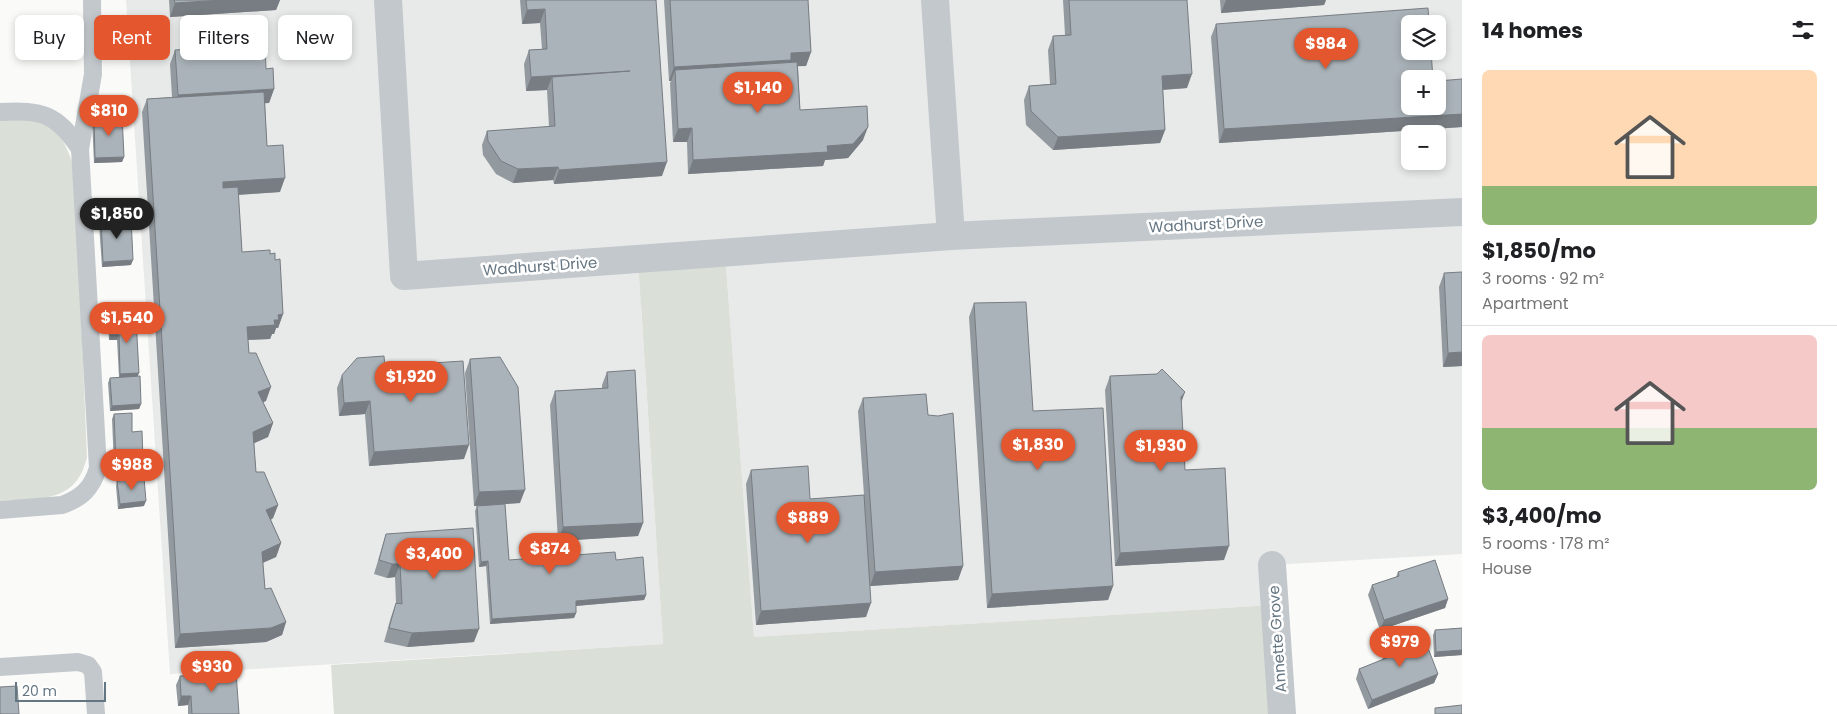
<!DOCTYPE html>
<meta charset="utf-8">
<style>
body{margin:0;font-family:Poppins,sans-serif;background:#f2f2f2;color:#202124;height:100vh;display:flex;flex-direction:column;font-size:19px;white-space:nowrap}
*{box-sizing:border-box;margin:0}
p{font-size:16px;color:#757577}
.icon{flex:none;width:28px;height:28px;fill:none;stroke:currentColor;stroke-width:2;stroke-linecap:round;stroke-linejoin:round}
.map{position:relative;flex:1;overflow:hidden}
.panel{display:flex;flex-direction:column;background:#fff;width:375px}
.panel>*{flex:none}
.hud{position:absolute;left:15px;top:15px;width:475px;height:45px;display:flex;gap:10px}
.controls{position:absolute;left:1401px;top:15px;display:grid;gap:10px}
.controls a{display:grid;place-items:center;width:45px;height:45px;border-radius:8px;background:#fff;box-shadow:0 2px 8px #0003;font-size:25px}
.scale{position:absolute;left:15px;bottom:12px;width:91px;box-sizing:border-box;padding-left:5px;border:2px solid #657683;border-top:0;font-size:14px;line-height:18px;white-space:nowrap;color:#657683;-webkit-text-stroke:4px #fff;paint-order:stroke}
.price{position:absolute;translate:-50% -42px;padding:0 11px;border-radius:18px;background:#e4572e;color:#fff;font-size:16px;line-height:32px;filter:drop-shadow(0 1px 2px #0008)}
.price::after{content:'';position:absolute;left:50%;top:30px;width:15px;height:11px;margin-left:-8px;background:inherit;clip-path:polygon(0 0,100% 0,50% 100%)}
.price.selected{background:#222;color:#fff}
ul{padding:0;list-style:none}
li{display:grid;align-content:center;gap:10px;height:265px;padding:0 20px}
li+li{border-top:1px solid #e0e0e0}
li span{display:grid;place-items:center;height:155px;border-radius:8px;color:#555}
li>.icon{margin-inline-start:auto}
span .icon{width:90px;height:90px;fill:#fffc;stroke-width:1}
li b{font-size:21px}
h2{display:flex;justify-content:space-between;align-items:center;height:60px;padding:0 20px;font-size:21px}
.chip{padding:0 18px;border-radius:8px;background:#fff;box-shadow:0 2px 8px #0003;font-size:18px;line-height:45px}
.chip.selected{background:#e4572e;color:#fff}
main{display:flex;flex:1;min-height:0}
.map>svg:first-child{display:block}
</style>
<main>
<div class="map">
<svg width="1462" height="714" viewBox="0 0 1462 714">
<rect width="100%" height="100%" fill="#fafaf8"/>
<path fill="#e8e9e9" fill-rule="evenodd" d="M126,0H1462V554L1272,565L1274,605L754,637L725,253L641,306L663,644L170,674ZM1410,24H1438V51H1410ZM1410,79H1438V106H1410ZM1410,134H1438V161H1410Z"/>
<g fill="#dadfd7">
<path d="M28,118C34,120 41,122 47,125C62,132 70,155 75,170L87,457C76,504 40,498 0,501V120Z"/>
<path d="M725,253L754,637L1274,605L1282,714H334L331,665L663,644L638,258Z"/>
</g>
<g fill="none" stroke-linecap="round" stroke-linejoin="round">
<g stroke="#c3c8cc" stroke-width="18">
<path d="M0,112C42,110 56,113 80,149"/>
<path d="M0,510L62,505C82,498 92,488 98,468L80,149L93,74L92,0"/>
<path d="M0,667L78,662L88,665L93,672L96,714"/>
</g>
<g stroke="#c3c8cc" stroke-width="28">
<path d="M388,0L404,276L951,236L1462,212"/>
<path d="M935,0L951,236"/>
<path d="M1272,565L1282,714"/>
</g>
</g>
<g fill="#929a9f">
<path d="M169,0H280L276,10L170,17Z"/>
<path d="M520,0H656L662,176L554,184L553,180L513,183L496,174L483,155L482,145L487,131L549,127L547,90L526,91L524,64L529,50L542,49L540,23L522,24Z"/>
<path d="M664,0H808L811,52L806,66H798L800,110L863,140L848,158L825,160L823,166L688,174L687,142H673L670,83L671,81H669Z"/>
<path d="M1063,0H1187V88L1163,90L1165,130L1160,143L1053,150L1026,125L1024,100L1029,86L1050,84L1048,50L1053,36L1065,35Z"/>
<path d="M1220,0H1326L1324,5L1221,13Z"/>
<path d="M1216,24L1410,106L1462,79V127L1219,143L1211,37Z"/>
<path d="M175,50L266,69L274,89L269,103H265L267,146L280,192L238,195L242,252L270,254L275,260L283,314L278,328H276L274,334H272L270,339L248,340L249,353L266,401L263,402L273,423L268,437L254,443L256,472L278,505L273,518L271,520L281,543L276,557L263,563L265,589L286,622L282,635L266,642L175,648L142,112L147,99L172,97L170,64Z"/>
<path d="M94,116L124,157L122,162L94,163L92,121Z"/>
<path d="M101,219L131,265L102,267L99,224Z"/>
<path d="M1444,273L1462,366L1443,367L1439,287Z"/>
<path d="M974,303L1033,411L1113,586L1108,600L987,608L969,317Z"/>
<path d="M136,319L138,376L141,404L139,409L110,411L108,383L110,378L119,377L117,340H109L108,325L109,320Z"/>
<path d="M470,359L520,503L505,504L509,560H616L646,595L644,600L576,606V613L574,618L490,624L486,566L479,567L475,511L477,506L484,505L474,506L465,373Z"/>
<path d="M385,366L464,459L369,466L365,414L339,416L337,388L342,375Z"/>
<path d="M607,372L643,523L638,536L558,541L550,405L555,391L602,388V385Z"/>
<path d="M1157,374L1181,404L1185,470L1224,560L1115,566L1105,390L1110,376Z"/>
<path d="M863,398L928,415L963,566L958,580L870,586L866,617L756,625L746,484L751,470L810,499L864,495L858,411Z"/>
<path d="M114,414L132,432L143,460L141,465L114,467L112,419Z"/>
<path d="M117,481L144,506L118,509L116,486Z"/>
<path d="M386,534L474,642L407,647L384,642L391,617L396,603L395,577L387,578L374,574Z"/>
<path d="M1398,572L1448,599L1445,608L1380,630L1368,595L1372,585L1396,577Z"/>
<path d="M1462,628V655L1434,657L1433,635L1435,630Z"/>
<path d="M1386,650L1438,674L1434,683L1368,709L1356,679L1359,669L1382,660Z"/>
<path d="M180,676L239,714H188V705L178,706L176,685Z"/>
</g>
<g fill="#777d82">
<path d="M223,0H280L276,10L170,17L175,3Z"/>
<path d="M1226,0H1326L1324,5L1221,13Z"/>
<path d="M545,9L540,23L522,24L527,10Z"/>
<path d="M811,52L806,66L675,70L671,81H669L674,67L791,53Z"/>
<path d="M630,71L552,77L547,90L526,91L531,77Z"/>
<path d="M1192,74L1187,88L1157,90L1162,76Z"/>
<path d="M274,89L269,103L173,109L178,95Z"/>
<path d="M1462,114V127L1219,143L1224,129Z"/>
<path d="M868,127L863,140L848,158L825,160L823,166L688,174L693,160L827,146Z"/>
<path d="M692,128L687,142H673L678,129Z"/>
<path d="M1165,130L1160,143L1053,150L1058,137Z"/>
<path d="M124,157L122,162L94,163L95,158Z"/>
<path d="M667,162L662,176L554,184L559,170Z"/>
<path d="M558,167L553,180L513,183L518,169Z"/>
<path d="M285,178L280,192L218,196L223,182Z"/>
<path d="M133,260L131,265L102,267L103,262Z"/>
<path d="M283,314L278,328H276L274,334H272L270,339L242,340L247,327L274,320L278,315Z"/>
<path d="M110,335H119L117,340H109Z"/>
<path d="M1462,352V366L1443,367L1448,353Z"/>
<path d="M139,373L137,378L119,379L120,374Z"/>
<path d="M271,387L266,401L253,406L258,392Z"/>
<path d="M1185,392L1180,406L1181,397Z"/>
<path d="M370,401L365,414L339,416L344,403Z"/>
<path d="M141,404L139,409L110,411L112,406Z"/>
<path d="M273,423L268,437L248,446L253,432Z"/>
<path d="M469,445L464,459L369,466L374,452Z"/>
<path d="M143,460L141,465L114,467L116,462Z"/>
<path d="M525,490L520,503L474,506L479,492Z"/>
<path d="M146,501L144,506L118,509L120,504Z"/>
<path d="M278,505L273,518L262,524L266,510Z"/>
<path d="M643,523L638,536L558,541L563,527Z"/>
<path d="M281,543L276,557L257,565L262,552Z"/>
<path d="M1229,546L1224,560L1115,566L1120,553Z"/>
<path d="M488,561L486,566L479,567L481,562Z"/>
<path d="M392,564H400L395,577L387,578Z"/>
<path d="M963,566L958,580L870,586L875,572Z"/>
<path d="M1113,586L1108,600L987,608L992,594Z"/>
<path d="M646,595L644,600L574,606L576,601Z"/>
<path d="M1448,599L1445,608L1380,630L1384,620Z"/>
<path d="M871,603L866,617L756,625L761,611Z"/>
<path d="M576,613L574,618L490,624L492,619Z"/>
<path d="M286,622L282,635L266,642L175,648L180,634Z"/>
<path d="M479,629L474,642L407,647L412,633Z"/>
<path d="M1462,650V655L1434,657L1436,652Z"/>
<path d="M1438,674L1434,683L1368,709L1372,700Z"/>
<path d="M181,696H191L188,705L178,706Z"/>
</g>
<g fill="#aab3b9" stroke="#777d82">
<path d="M174,0H223L175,3Z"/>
<path d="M526,0H656L667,162L559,170L558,167L518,169L501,161L488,141L487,131L555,126L552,77L630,71L531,77L529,50L547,49L545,9L527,10Z"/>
<path d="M670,0H808L811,52L791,53V60L674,67Z"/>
<path d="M1069,0H1187L1192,74L1162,76L1165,130L1058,137L1031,111L1029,86L1056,84L1053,36L1071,35Z"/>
<path d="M1428,8L1429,24H1410V51H1431L1433,79H1410V106H1438V81L1462,79V114L1224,129L1216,24Z"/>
<path d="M265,44L266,69L273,68L274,89L178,95L175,50Z"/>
<path d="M797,62L800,110L867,106L868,127L853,144L827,146L828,152L693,160L692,128L678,129L675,70Z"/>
<path d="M264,92L267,146L283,145L285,178L223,182V188L238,187L242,252L270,250V254L275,253V260L280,259L283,314L278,315L279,320H274L275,325L247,327L249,353H256L271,387L258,392L273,423L253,432L256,472H264L278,505L266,510L281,543L262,552L265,589L271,588L286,622L271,628L180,634L147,99Z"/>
<path d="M122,115L124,157L95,158L94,116Z"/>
<path d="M131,217L133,260L103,262L101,219Z"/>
<path d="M1462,272V352L1448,353L1444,273Z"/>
<path d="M1026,302L1033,411L1103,408L1113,586L992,594L974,303Z"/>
<path d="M136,319L139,373L120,374L119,335H110L109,320Z"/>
<path d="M384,356L385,366L463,361L469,445L374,452L370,401L344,403L342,375L357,358Z"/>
<path d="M500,357L518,387L525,490L479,492L470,359Z"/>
<path d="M1162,369L1185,392L1181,397L1185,470L1225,468L1229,546L1120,553L1110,376L1157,374Z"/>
<path d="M635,370L643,523L563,527L555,391L608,388L607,372Z"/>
<path d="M140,376L141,404L112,406L110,378Z"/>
<path d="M926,394L928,415L938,416L953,413L963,566L875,572L863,398Z"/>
<path d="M132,413V432L142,431L143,460L116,462L114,414Z"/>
<path d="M808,466L810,499L864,495L871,603L761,611L751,470Z"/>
<path d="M144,478L146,501L120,504L117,481Z"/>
<path d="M505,504L509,560L615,552L616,560L643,557L646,595L576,601V613L492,619L488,561L481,562L477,506Z"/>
<path d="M473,528L479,629L412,633L389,628L396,603L402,604L400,564H392L379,560L386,534Z"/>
<path d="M1435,560L1448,599L1384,620L1372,585L1399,576L1398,572Z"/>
<path d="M1462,628V650L1436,652L1435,630Z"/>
<path d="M1423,635L1438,674L1372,700L1359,669L1389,657L1386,650Z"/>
<path d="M236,672L239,714H192L191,696H181L180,676Z"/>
<path d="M17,686L19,714H0V687Z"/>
<path d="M1462,705V714H1435V708Z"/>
</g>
<g text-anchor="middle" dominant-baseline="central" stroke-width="5" stroke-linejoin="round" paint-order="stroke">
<g font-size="15" fill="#657683" stroke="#fff">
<text transform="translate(1206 224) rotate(-3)">Wadhurst Drive</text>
<text transform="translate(540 266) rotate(-4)">Wadhurst Drive</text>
<text transform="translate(1277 639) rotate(-94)">Annette Grove</text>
</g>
</g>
</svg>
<div class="controls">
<a><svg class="icon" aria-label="layers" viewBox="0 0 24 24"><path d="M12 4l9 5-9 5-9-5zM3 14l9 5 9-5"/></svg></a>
<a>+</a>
<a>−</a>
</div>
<div class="scale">20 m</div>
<b class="price" style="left:1326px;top:70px">$984</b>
<b class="price" style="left:758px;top:114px">$1,140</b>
<b class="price" style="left:109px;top:137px">$810</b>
<b class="price selected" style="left:117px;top:240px">$1,850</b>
<b class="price" style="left:127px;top:344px">$1,540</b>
<b class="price" style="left:411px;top:403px">$1,920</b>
<b class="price" style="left:1038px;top:471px">$1,830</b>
<b class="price" style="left:1161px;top:472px">$1,930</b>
<b class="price" style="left:132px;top:491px">$988</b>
<b class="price" style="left:808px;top:544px">$889</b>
<b class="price" style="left:550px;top:575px">$874</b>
<b class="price" style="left:434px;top:580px">$3,400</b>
<b class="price" style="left:1400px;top:668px">$979</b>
<b class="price" style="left:212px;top:693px">$930</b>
<div class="hud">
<a class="chip">Buy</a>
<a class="chip selected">Rent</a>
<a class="chip">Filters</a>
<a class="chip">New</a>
</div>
</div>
<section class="panel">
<h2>14 homes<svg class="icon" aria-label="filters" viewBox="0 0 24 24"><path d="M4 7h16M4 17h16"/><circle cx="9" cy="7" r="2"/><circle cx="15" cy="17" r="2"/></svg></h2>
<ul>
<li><span style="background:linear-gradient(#ffd9b3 75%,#8fb573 0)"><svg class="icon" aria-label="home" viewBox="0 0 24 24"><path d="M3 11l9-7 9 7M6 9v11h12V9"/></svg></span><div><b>$1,850/mo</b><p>3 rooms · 92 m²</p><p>Apartment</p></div></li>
<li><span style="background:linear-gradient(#f6c9c9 60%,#8fb573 0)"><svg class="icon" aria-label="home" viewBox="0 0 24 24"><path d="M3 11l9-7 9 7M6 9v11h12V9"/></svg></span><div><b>$3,400/mo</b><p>5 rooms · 178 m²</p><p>House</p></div></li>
</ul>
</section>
</main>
